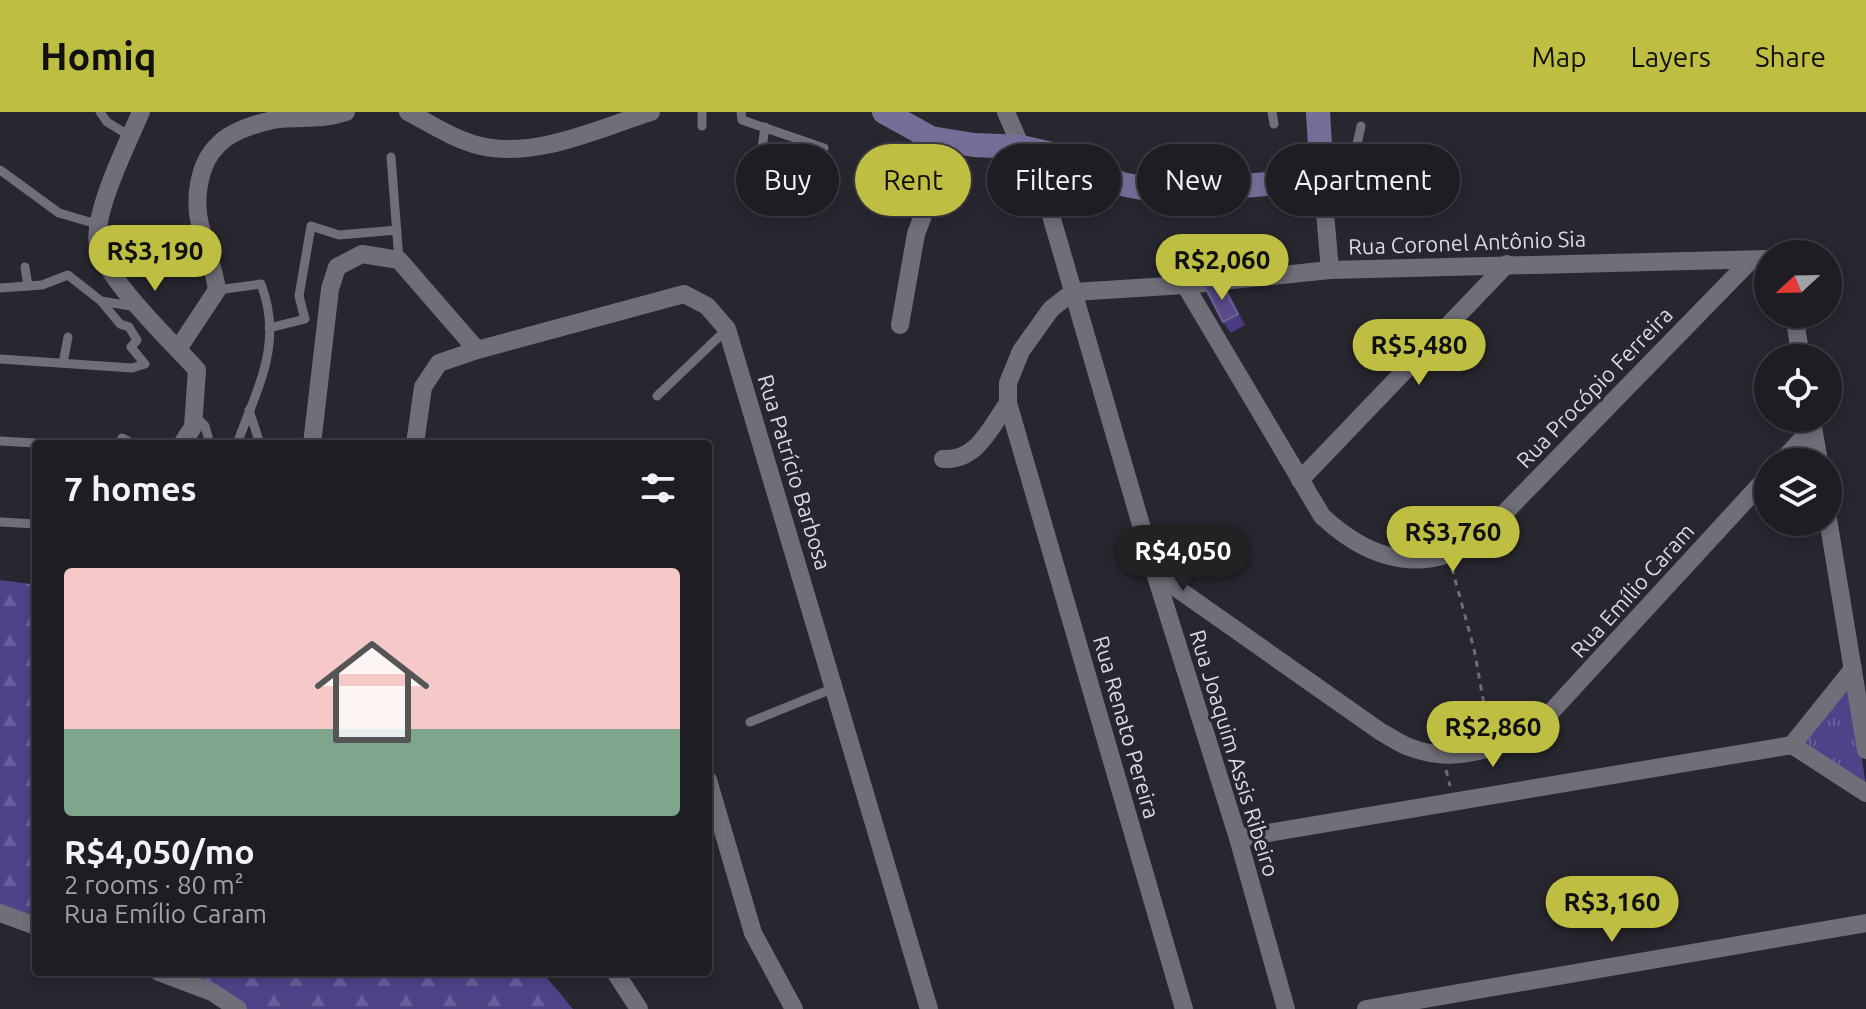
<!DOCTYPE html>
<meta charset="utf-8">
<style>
body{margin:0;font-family:Ubuntu,sans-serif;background:#2b2a31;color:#f1f3f6;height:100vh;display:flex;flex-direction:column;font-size:30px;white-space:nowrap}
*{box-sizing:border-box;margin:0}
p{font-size:26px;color:#a1a2a6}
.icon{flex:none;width:44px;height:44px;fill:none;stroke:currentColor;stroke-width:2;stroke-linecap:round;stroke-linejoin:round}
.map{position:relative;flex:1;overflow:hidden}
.sheet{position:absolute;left:32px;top:328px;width:680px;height:536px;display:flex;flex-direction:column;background:#1e1d24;border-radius:8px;box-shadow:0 4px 12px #0003,0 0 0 2px #3c3b41}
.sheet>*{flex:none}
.guide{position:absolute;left:736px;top:32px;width:760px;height:72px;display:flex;gap:16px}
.needle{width:52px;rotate:248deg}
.buttons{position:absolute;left:1754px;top:128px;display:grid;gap:16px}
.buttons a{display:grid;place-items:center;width:88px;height:88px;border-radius:50%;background:#1e1d24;box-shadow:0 4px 12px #0003,0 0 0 2px #3c3b41;font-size:40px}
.price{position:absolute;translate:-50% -68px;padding:0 18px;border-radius:28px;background:#bebf42;color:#111;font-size:26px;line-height:52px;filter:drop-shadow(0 2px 4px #0008)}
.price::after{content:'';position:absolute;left:50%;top:48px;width:24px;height:18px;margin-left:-12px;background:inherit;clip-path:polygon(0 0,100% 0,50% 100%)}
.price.current{background:#222;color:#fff}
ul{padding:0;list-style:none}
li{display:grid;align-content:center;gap:16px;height:424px;padding:0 32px}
li span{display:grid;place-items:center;height:248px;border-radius:8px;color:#555}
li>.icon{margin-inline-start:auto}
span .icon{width:144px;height:144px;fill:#fffc;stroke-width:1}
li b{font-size:34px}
h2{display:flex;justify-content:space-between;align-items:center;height:96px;padding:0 32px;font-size:34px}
.chip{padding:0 28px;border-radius:36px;background:#1e1d24;box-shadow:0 4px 12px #0003,0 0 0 2px #3c3b41;font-size:28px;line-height:72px}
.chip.current{background:#bebf42;color:#111}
header{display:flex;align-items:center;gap:48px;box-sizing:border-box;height:112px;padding:0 40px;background:#bebf42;color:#111}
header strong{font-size:38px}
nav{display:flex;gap:44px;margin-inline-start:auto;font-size:28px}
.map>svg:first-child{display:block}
</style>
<header>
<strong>Homiq</strong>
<nav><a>Map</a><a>Layers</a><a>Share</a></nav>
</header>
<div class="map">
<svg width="1866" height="897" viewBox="0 0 1866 897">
<defs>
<pattern id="grass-tufts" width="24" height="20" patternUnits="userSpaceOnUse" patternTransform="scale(2)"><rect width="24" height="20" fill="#504289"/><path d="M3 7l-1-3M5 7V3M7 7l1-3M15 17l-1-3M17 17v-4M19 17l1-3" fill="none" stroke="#695d99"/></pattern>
<pattern id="forest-firs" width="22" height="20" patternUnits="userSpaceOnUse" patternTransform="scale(2)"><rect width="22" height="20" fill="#504289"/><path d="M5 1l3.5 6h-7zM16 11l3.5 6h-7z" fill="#695d99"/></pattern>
</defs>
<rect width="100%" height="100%" fill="#282730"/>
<path fill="url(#grass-tufts)" d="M1850,569L1866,674L1801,630Z"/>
<g fill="url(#forest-firs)">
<path d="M0,468L31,472L36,490V813L0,800Z"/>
<path d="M163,860H542L573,897H241Z"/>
</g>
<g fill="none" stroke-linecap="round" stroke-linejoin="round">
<g stroke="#6f6e76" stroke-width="3" stroke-dasharray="6 6" stroke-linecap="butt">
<path d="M1452,456L1474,537L1489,620"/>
<path d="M1446,658L1450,674"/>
</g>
<g stroke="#706f79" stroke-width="9">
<path d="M100,0L107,10L130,24"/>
<path d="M702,0V14"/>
<path d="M741,0L742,8L824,36"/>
<path d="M1272,0L1274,12"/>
<path d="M765,15L761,44L797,55"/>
<path d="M391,45L399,148"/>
<path d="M0,58L59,101L100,113"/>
<path d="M1357,65L1354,46L1361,14"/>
<path d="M1325,67L1429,59"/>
<path d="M25,155L28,174"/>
<path d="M0,176L42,173L68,163L101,189L137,195"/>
<path d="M217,178L261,172C284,232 257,276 237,332"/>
<path d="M269,216L305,207L299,184L311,114L339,123L397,118"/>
<path d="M0,247L132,256L145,252L131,235L137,228L129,215L120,212L101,189"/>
<path d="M63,251L68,225"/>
<path d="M657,284L727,217"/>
<path d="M249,298L260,332"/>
<path d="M194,303L205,314L210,332"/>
<path d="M0,329L51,332"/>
<path d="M119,332L122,326L134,332"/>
<path d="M144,332H145"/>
<path d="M0,410L36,412"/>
<path d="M750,610L834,576"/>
</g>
<g stroke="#706f79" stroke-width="18">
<path d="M141,0C128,30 92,102 98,133C106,168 172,230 197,258L193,315L182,332"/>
<path d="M408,0C431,12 455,28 481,34C535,47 600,16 651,0"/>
<path d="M1006,0L1021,35"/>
<path d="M1322,67L1330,158"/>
<path d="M1043,76L1155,461L1238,726L1286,897"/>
<path d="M1185,173L1322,404C1371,450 1428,465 1484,422L1751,148"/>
<path d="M1794,202L1801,246"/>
<path d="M900,213L916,122L931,82V26"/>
<path d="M178,237L217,178C214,156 205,135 200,113C194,88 198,52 218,33C231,19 255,12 273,8C299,3 317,10 346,0"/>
<path d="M1812,309L1819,350"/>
<path d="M312,332L330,177L337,155L362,142L399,148L477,238"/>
<path d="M415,332L423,275L439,251L477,238L684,182L707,194L727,217L929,897"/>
<path d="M943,347C977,349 990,316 1008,291"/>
<path d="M1781,350L1813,315"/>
<path d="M1300,368L1507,152"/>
<path d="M1828,407L1866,638"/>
<path d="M1155,461L1381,620C1391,625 1400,632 1409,635C1459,655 1513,633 1551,600L1768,364"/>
<path d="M1792,633L1866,681"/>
<path d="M708,668L753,821L794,897"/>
<path d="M1238,726L1792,633L1853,557"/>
<path d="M0,801L36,814"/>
<path d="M159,860L212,880L238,897"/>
<path d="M615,860L639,897"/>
<path d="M1184,897L1008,291V271L1021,239L1051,197L1073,180L1185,173L1330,158L1768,147"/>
<path d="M1366,897L1866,811"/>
</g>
<path stroke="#766e98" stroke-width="24" d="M884,0L931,26L974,33L1021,35L1056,43L1122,72L1167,81L1322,67L1318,0"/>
</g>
<path fill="#4a397f" d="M1223,174L1231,185L1245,213L1231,221L1223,210Z"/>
<path fill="#362b5b" d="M1223,174L1231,185L1245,213L1238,202Z"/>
<path fill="#5a4a8a" stroke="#6e6197" stroke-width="2" d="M1204,173L1223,174L1238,202L1223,210Z"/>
<g text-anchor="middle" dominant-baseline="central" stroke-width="6" stroke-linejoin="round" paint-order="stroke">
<g font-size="22" fill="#dbdae0" stroke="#282730">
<text transform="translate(1467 130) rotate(-2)">Rua Coronel Antônio Sia</text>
<text transform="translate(1594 275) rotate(-46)">Rua Procópio Ferreira</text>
<text transform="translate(795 360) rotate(73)">Rua Patrício Barbosa</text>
<text transform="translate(1632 478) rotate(-48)">Rua Emílio Caram</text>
<text transform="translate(1127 615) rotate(74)">Rua Renato Pereira</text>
<text transform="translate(1235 641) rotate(73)">Rua Joaquim Assis Ribeiro</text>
</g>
</g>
</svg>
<div class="buttons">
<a><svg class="needle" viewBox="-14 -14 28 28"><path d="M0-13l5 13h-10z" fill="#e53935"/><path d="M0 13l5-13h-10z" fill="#a1a2a6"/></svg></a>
<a><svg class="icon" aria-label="locate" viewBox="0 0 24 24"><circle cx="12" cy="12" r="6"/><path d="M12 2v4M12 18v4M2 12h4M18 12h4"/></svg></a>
<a><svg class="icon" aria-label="layers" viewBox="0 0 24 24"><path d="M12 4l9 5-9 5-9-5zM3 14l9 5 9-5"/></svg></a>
</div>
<b class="price" style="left:155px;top:181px">R$3,190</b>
<b class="price" style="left:1222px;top:190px">R$2,060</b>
<b class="price" style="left:1419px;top:275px">R$5,480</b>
<b class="price" style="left:1453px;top:462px">R$3,760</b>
<b class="price current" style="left:1183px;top:481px">R$4,050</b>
<b class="price" style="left:1493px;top:657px">R$2,860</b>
<b class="price" style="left:1612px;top:832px">R$3,160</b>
<div class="guide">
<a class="chip">Buy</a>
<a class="chip current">Rent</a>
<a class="chip">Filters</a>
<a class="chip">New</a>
<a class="chip">Apartment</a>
</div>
<section class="sheet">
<h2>7 homes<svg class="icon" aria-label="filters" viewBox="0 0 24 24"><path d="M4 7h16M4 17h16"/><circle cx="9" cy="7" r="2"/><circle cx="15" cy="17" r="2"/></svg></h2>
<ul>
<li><span style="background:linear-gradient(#f6c9c9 65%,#7fa58c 0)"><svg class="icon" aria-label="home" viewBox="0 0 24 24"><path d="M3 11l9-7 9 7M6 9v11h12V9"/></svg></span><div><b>R$4,050/mo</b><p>2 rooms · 80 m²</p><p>Rua Emílio Caram</p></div></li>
</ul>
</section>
</div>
